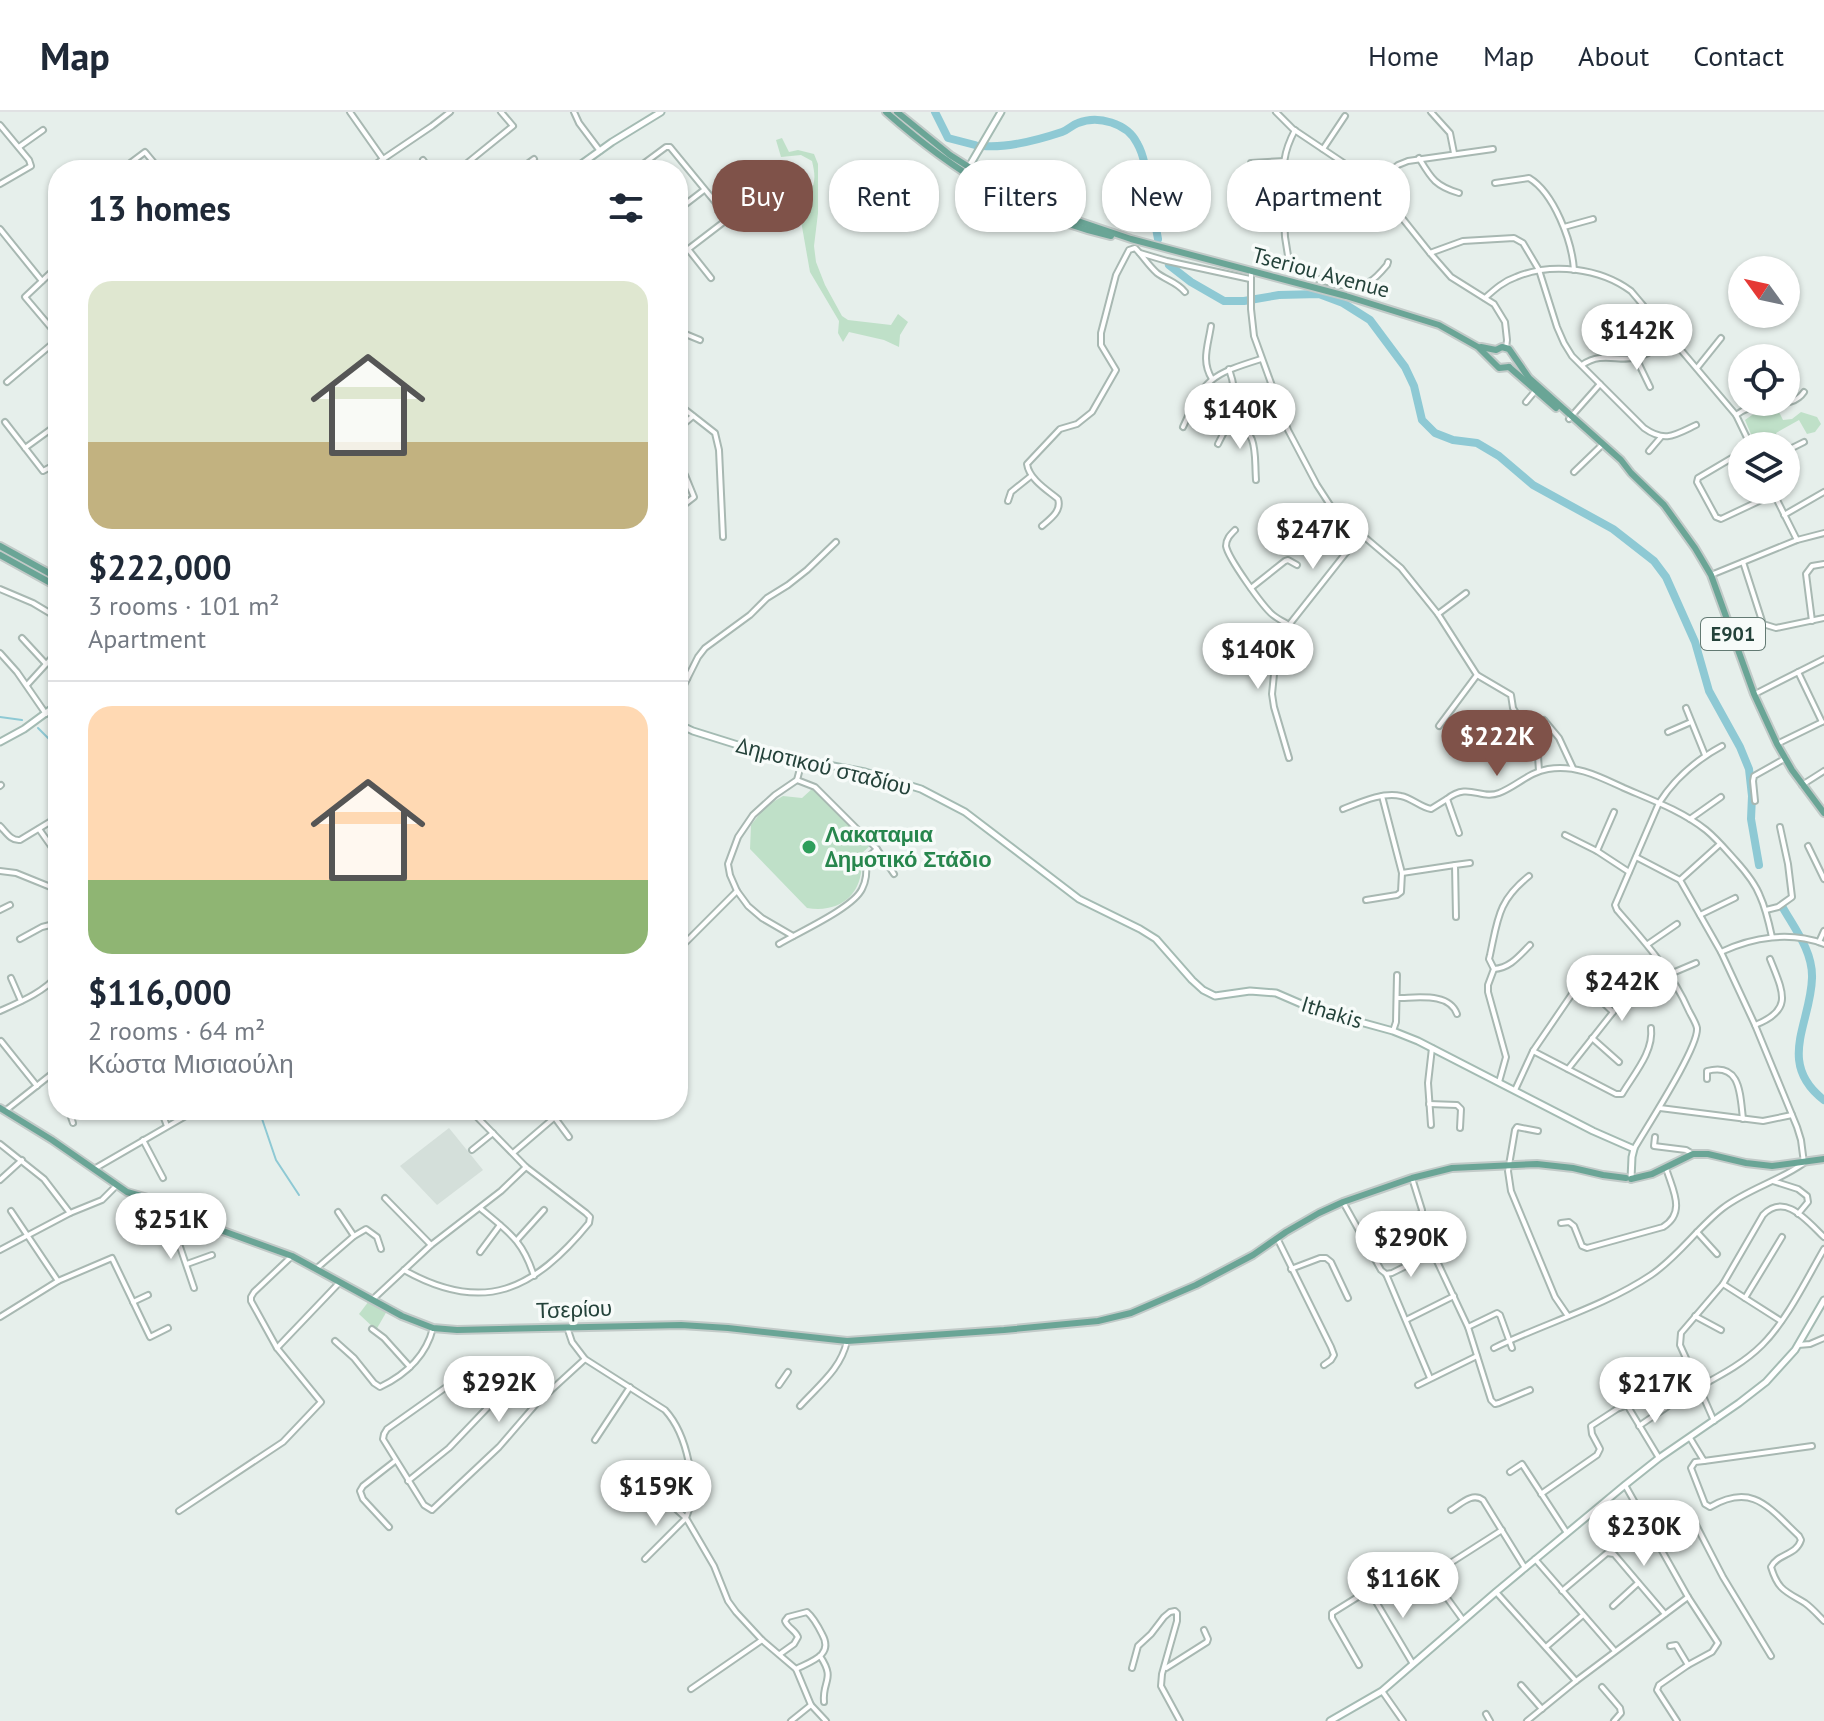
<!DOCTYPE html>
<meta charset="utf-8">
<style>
body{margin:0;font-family:"PT Sans",sans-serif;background:#f6f6f7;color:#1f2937;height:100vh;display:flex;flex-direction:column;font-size:30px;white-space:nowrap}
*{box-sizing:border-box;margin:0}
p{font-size:26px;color:#747a83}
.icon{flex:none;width:44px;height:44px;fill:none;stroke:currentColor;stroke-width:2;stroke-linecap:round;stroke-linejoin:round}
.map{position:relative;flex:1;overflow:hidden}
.side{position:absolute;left:48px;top:48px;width:640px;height:960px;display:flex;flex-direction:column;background:#fff;border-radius:32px;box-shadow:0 2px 6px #0004}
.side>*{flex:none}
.hud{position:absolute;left:712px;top:48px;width:760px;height:72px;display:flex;gap:16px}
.needle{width:52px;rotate:303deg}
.buttons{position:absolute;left:1728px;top:144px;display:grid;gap:16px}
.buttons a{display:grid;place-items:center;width:72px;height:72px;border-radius:50%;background:#fff;box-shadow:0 2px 6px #0004;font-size:40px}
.price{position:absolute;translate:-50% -68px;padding:0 18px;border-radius:28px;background:#fff;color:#222;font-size:26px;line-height:52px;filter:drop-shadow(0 2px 4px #0008)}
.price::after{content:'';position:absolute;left:50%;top:48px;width:24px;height:18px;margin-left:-12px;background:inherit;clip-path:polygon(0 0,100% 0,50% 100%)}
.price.on{background:#7f5249;color:#fff}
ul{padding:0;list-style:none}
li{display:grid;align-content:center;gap:16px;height:424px;padding:0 40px}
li+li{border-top:2px solid #e0e1e3}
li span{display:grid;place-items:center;height:248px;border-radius:24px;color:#555}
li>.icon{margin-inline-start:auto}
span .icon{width:144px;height:144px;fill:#fffc;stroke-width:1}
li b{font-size:34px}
h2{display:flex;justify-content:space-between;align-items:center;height:96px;padding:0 40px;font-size:34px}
.tag{padding:0 28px;border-radius:32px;background:#fff;box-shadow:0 2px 6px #0004;font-size:28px;line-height:72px}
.tag.on{background:#7f5249;color:#fff}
header{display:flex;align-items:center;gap:48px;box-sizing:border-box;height:112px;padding:0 40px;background:#fff;border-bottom:2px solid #e0e1e3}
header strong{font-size:38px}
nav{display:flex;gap:44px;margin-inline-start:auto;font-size:28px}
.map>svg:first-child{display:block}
</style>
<header>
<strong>Map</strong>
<nav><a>Home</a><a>Map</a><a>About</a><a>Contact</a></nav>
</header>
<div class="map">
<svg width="1824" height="1609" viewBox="0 0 1824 1609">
<rect width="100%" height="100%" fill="#e6efeb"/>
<path fill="#d4dfda" d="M449,1016L483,1058L437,1093L400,1054Z"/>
<g fill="#bfe0c8">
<path d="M782,26L789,40L798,38L814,42L818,52V101L814,134L816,150L825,173L842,204L848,208L891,213L898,202L908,210L900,223L899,235L884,228L849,220L843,230L838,221L839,209L810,160L798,92C815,79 817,69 812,49L801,43L781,45L776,28Z"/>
<path d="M1772,298L1779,300L1783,308L1792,307L1801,300L1817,305L1821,312L1815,320L1807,322L1799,308L1776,321L1779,328L1768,334H1756L1745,308L1752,303Z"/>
<path d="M813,676L871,733L861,742C866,779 843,802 807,796L750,737L751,713L766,694L783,684L802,686Z"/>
<path d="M369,1189L387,1199L376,1218L359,1202Z"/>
</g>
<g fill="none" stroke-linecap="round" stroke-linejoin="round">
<g stroke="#8ec9d4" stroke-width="2">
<path d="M0,605L22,608"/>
<path d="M38,616L58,636"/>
<path d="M259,998L276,1048L299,1083"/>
</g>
<g stroke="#8ec9d4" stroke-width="8">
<path d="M935,0L948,26L975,33"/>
<path d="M983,34C1008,36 1038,28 1062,20C1068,18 1072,13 1078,11C1098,3 1127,11 1137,31C1147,48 1147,72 1150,91C1153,103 1156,115 1158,127"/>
<path d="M1169,153L1191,170L1224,189H1244L1279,183L1319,182L1343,191L1370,208L1405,255L1414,274L1422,308L1435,321L1453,328L1477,331L1499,344L1533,373L1613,417L1654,449L1666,465L1695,530L1709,579L1740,635L1749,657L1752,684L1751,707L1759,753"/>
<path d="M1783,796C1795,817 1813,840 1812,866C1811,911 1776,951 1824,988"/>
</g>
<g stroke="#a8b8b2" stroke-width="8">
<g id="street">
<path d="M350,0L383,47"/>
<path d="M574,0L579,11L600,39"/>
<path d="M1276,0L1293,17L1375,72L1430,141L1451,165L1494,192L1505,210L1507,228L1506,236"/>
<path d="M1431,0L1450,21L1454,41"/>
<path d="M0,13L29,48L31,54L0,72"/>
<path d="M1295,18C1286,35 1277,61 1292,76L1338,78"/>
<path d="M19,35L43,18"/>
<path d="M1323,37L1345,4"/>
<path d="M1419,46C1431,66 1435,74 1459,81"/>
<path d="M423,48L430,58"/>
<path d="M1251,51L1284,49"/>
<path d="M466,52L513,14L501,0"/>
<path d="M121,58L145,40L160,58"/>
<path d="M226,58L232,54"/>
<path d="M367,58L432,14L450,0"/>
<path d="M519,58L534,47"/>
<path d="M635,58L666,35H670L725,102V109"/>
<path d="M1495,71L1529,66C1554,81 1572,129 1574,158"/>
<path d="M1375,72L1398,53L1408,49L1493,37"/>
<path d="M1283,86L1285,125L1290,156C1310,164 1347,182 1369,170C1375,167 1382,159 1387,153L1388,150"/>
<path d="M678,98L704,78"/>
<path d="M1564,115L1593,107"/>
<path d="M0,117L42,169"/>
<path d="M688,137L711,166"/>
<path d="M1140,141L1167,149L1250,167"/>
<path d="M1430,141L1463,129L1514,126L1523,131L1539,158L1557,215L1564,231L1572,244L1644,316C1665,331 1675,323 1696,313"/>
<path d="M678,145L725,109L767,85"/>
<path d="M58,154L25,185L58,224"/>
<path d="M1251,159V197L1254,224L1288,318L1317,373L1330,393L1341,405L1401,456L1438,502L1477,563L1511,583L1513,596L1533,629L1538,644L1539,659"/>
<path d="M1485,186C1495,177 1504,169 1516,165C1552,150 1600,156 1631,179L1736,303L1751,334"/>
<path d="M1607,200L1609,244"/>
<path d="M1211,214C1208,234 1201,249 1212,267"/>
<path d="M678,219L700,228"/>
<path d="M1636,246L1650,275"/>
<path d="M1582,253C1604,238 1620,252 1641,244C1652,241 1661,232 1669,225"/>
<path d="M1697,256L1721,226"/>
<path d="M7,270L58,227"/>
<path d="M56,278L58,281"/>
<path d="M1526,290L1536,278"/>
<path d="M678,292L715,321L719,338L723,425"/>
<path d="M1736,303C1743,298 1752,294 1761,293C1776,290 1794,295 1804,280"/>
<path d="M1232,304C1259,325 1254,337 1256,368"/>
<path d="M1569,307L1600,272"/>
<path d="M5,310L43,359L58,351"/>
<path d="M1183,315C1205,266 1210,263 1261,247"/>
<path d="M678,317L693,304"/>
<path d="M1218,332C1233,302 1241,292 1229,257"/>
<path d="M25,336L58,312"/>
<path d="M1649,339L1661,325"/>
<path d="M1786,339L1804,330"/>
<path d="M1742,340L1698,366L1697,370L1716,405L1721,407L1774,382"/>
<path d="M678,353L685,363L694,385L685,392"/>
<path d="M1574,360L1601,334"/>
<path d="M1772,378L1797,428"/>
<path d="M1008,389L1011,380L1031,364"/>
<path d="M1784,403L1824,380"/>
<path d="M1042,414C1050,407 1062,399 1058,387C1047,378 1029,367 1027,352L1060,317L1077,312L1092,300L1116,258L1101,233V221L1116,163L1129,138L1135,136C1143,144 1148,153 1157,161C1166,168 1177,170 1185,180"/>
<path d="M1235,418C1230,423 1226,427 1226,434C1228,446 1263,495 1273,503C1278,507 1284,510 1289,513"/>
<path d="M678,431L681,436L678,439"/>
<path d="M1743,450L1763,512L1776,516L1824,506"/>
<path d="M1711,463L1797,428L1824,421"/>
<path d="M1251,476L1285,449L1288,448L1297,453"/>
<path d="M0,477L33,491L58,506"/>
<path d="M1438,502L1466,481"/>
<path d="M1812,509L1806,462L1812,454L1824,452"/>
<path d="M22,526L46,552"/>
<path d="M0,541L17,560L46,602"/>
<path d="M678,558L687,567"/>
<path d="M1798,560L1822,610"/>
<path d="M27,573L58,539"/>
<path d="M1755,582L1824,547"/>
<path d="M678,585L698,545L705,536L750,503L767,486L788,473L807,458L836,430"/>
<path d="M1686,596L1705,643"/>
<path d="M1544,608L1559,626L1573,656"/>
<path d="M1439,614L1477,563"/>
<path d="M1668,620L1691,610"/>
<path d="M1777,632L1822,610"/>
<path d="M1289,646L1274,595L1272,582L1276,542L1289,513L1360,423"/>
<path d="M797,668L815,675L877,737L894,762"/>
<path d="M1802,673L1824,659"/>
<path d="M0,674L1,673"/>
<path d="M1755,689L1753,669L1754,664L1786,646"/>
<path d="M1343,697C1361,690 1382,680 1401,684C1412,686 1420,695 1431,697L1447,687"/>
<path d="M1690,707L1721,685"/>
<path d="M0,714C6,720 11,729 20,728L58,705"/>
<path d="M39,717L58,744"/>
<path d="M1459,721L1447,687C1468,670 1481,688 1499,681C1517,674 1529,660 1548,657C1576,652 1600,665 1624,676C1652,688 1682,699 1706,718C1717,727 1726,738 1736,749C1745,759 1755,771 1760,784C1766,797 1769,811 1772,825"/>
<path d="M1565,723L1597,739L1629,760"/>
<path d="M1808,734L1824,767"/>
<path d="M1597,739L1614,700"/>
<path d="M0,759L16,761L58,778"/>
<path d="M1402,761L1455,753"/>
<path d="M1680,768L1720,732"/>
<path d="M1366,788L1397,783L1401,780L1402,761L1382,684"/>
<path d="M0,798L10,793"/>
<path d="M1766,798L1778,795L1792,785L1788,752L1780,715"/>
<path d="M1700,803L1735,786"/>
<path d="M1456,805L1455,753L1470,751"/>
<path d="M793,824L762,806L748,794L737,779L730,763L728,752L738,725L753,703L775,683L797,668L802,649"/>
<path d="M20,827L42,815L50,813L58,818"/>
<path d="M1819,830L1824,819"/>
<path d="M779,832C799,820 853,796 862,777C867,768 867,757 866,747L877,737"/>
<path d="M1648,832L1677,812"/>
<path d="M678,838L737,779"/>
<path d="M1721,840C1753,825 1790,819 1824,832"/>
<path d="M1494,857C1510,856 1519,844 1530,833"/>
<path d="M1670,862L1696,851"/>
<path d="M11,866L21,889"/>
<path d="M1397,886C1417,886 1449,880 1457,902"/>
<path d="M0,899C20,890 44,880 58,863"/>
<path d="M1613,900L1593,881L1614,864"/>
<path d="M1755,913C1794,898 1783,880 1770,847"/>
<path d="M58,916V915"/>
<path d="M1393,919L1396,910L1397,863"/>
<path d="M1592,926L1619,950"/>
<path d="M1,929L37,974"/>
<path d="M1533,939L1616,982H1622C1633,963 1654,940 1651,916"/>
<path d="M1568,957L1625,885L1663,853"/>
<path d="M1707,967V959C1741,950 1740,982 1743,1007"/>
<path d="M1499,970L1506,945L1488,880V873L1494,857L1489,847L1490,843C1498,806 1498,789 1529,764"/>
<path d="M1515,978L1533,939L1574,879"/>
<path d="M1429,992L1457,993L1461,997L1460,1016"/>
<path d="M1660,996L1763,1009L1792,1003"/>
<path d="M161,998L167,1014"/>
<path d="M549,998L569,1025"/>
<path d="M5,999L58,957"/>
<path d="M73,1011L71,1005L83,998"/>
<path d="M1431,1013L1428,971L1432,936"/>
<path d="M1538,1019L1517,1015L1515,1018L1508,1059L1511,1079L1555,1185L1568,1204"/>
<path d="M1655,1025L1654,1034L1686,1038L1691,1041"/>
<path d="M143,1028L163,1066"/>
<path d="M0,1032L44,1067L70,1101"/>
<path d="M1634,1037C1646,1016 1699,935 1697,916C1696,911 1691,903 1689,899C1672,860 1645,830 1617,798L1615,793L1659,691C1675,666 1696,648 1722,634"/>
<path d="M472,1038L493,1021"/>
<path d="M513,1041L555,1005"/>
<path d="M94,1057L196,998"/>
<path d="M0,1068L22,1048"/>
<path d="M1773,1069L1798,1077L1807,1084L1808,1090L1798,1102"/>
<path d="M385,1086L431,1133"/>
<path d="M1343,1090L1381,1158L1386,1162L1430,1266"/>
<path d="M480,1096C508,1120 522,1127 534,1164"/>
<path d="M11,1099L58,1169"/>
<path d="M338,1100L354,1124"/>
<path d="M1561,1111L1569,1110L1574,1114L1582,1134L1587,1136L1663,1115C1687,1100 1672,1077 1666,1056"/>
<path d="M1697,1120L1717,1142"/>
<path d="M1277,1126L1331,1235L1334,1243L1331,1248L1324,1253"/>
<path d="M517,1128L544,1098"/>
<path d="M1364,1128L1422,1101V1098L1412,1066"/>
<path d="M0,1138L70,1101L102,1088L116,1074"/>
<path d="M480,1140L500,1113"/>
<path d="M187,1152L212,1143"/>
<path d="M317,1156L354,1124L366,1117L377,1125L381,1137"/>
<path d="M1291,1157L1320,1146H1326L1331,1150L1348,1186"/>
<path d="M404,1158C484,1203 534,1178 589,1111L590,1105L586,1101L526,1055L477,1005"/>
<path d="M1386,1162L1392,1161L1428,1143H1432L1435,1145L1468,1215L1491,1288L1495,1292L1499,1291L1530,1278"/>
<path d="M1723,1172L1781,1209"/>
<path d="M194,1176L177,1126L181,1120L202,1109"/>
<path d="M1745,1186L1782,1125"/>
<path d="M372,1188L431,1133L501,1079L526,1055"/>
<path d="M133,1190L148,1183"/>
<path d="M1695,1204L1721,1218"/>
<path d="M0,1205L58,1169L112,1146L150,1225L168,1216"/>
<path d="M1406,1208L1454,1184"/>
<path d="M567,1215L572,1230L585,1247L665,1298C687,1322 699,1376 686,1406L645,1447"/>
<path d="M1468,1215L1497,1201L1500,1203L1512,1236"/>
<path d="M372,1217L384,1226L410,1255"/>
<path d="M335,1229L354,1246L374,1271L380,1275C405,1263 426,1244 433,1216"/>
<path d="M1798,1233L1810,1232L1824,1226"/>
<path d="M277,1236L339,1171"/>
<path d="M1494,1236C1545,1211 1603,1195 1651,1163C1679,1144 1697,1116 1723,1096C1748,1077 1779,1069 1804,1051L1801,1028L1797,1015L1755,913L1721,840L1680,768L1636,745"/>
<path d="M1690,1255L1680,1233L1681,1221L1723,1172L1763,1103C1785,1080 1807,1109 1824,1125"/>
<path d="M779,1273L788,1260"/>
<path d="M1418,1273L1477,1244"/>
<path d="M1660,1278L1669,1293"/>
<path d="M537,1291L494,1252L488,1249H483L387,1317L384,1322L383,1327L424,1393L432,1398L499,1335L537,1291L585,1247"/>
<path d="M800,1294C819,1273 841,1257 847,1229"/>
<path d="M1714,1309L1699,1275C1721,1263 1744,1251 1762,1233C1787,1208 1806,1168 1824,1137"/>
<path d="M1639,1314L1680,1286"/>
<path d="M1690,1326L1704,1349L1812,1334"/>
<path d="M595,1328L630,1275"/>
<path d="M1704,1349L1695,1350L1691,1356L1705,1392L1710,1395C1753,1370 1769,1396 1799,1424L1801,1428C1796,1444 1778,1441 1771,1455C1778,1478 1785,1479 1805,1491C1812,1496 1818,1503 1824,1509"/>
<path d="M628,1354L686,1406L714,1454L728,1489L736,1500L762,1528L796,1557L811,1593L826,1609"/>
<path d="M1510,1360L1522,1352L1567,1421"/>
<path d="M408,1369L449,1336L513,1269"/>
<path d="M1625,1373L1688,1485L1718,1531L1712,1540L1688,1553L1659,1573L1657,1578L1677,1609"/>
<path d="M1541,1382L1597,1343L1600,1337L1592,1322L1591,1314L1617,1297L1627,1293L1659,1346"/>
<path d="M1451,1398C1461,1392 1472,1380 1483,1388L1525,1456"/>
<path d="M179,1399L283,1330L321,1290L277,1236L251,1189V1185L254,1180L292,1144"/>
<path d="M389,1415L363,1387L360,1379L363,1374L395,1349"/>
<path d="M1654,1425L1686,1406H1691L1694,1409L1723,1465L1771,1544"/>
<path d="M1535,1447L1615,1539"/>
<path d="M1452,1450L1502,1418"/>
<path d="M1434,1468L1463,1508"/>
<path d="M1562,1479L1607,1441L1614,1442L1665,1502"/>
<path d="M1496,1480L1576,1569"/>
<path d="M1613,1494L1638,1471"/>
<path d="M1670,1534L1676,1533L1688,1553"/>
<path d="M1546,1535L1583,1503"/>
<path d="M780,1542L794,1532L798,1525C795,1518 788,1516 785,1509L788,1505L807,1500C814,1506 818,1514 822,1522C834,1543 812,1549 796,1557"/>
<path d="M820,1544C836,1568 822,1568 824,1590"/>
<path d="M1359,1553L1332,1506V1501L1369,1478L1413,1552"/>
<path d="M1132,1556L1138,1534L1151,1522L1164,1505L1170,1500L1175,1499L1177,1501V1509L1162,1562L1161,1574L1180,1609"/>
<path d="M1166,1556L1207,1530L1208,1527L1204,1518"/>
<path d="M1521,1573L1542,1597"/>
<path d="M1602,1575L1620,1596L1621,1601L1614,1609"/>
<path d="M691,1577L762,1528"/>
<path d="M1382,1579L1403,1609"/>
<path d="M1486,1602L1490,1609"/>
<path d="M791,1609L811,1593"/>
<path d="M1527,1609L1576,1569L1688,1485"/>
</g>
</g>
<g stroke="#a4bbb3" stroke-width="9">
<g id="secondary">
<path d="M573,58L612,30L661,0"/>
<path d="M967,58L1001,0"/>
<path d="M678,612L693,619L760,640L865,660L921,677L965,700L1079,787L1140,817L1156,827L1192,868L1203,878L1215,884L1250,879L1276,881L1313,897L1393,919L1418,929L1593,1019L1634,1037L1632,1045L1631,1067"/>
<path d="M0,630L24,617L58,592"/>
<path d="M1330,1609L1382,1579L1496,1480L1625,1373L1659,1346L1739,1291L1766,1270L1795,1238L1824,1188"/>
</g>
</g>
<g stroke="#c2cac8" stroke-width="10">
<g id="primary">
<path d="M886,0C953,59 1023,104 1111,124"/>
<path d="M897,0L950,43L983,64L1031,90L1063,104L1131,127L1346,184L1439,213L1478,235L1499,256L1509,255"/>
<path d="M1481,235L1496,238L1502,235L1509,237L1529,266L1621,348L1631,361L1664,393L1695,436L1711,463L1754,582L1777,632L1792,658L1824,701"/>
<path d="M1509,255L1556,296"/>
<path d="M0,434L58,466"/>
<path d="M0,443L58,475"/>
<path d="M0,996L52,1028L127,1080L172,1093L223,1119L292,1144L402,1204L433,1216L457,1218L681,1213L728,1216L847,1229L1004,1218L1098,1209L1131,1201L1196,1173L1253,1143L1286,1120L1319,1101L1343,1090L1412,1066L1452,1056L1537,1052L1573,1056L1603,1063L1626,1066"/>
<path d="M1631,1067L1652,1062L1693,1042H1708L1746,1051L1772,1054L1824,1047"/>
</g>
</g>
<use href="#street" stroke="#fff" stroke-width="4"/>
<use href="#secondary" stroke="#fff" stroke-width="5"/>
<use href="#primary" stroke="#6aa596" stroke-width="6"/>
</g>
<circle fill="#2e9e5b" stroke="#f7fbf9" stroke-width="3" cx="809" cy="735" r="8"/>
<g text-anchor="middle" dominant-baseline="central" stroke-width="7" stroke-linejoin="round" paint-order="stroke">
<rect fill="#f7fbf9" stroke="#637a73" stroke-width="2" x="1701" y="506" width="64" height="32" rx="6"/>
<g font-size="20" font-weight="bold" fill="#24423a">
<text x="1733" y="522">E901</text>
</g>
<g font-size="22" fill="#24423a" stroke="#f7fbf9">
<text transform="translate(1321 160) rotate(15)">Tseriou Avenue</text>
<text transform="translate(824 654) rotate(14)">Δημοτικού σταδίου</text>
<text transform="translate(1332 900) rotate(17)">Ithakis</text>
<text transform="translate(574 1197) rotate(-2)">Τσερίου</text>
</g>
<g font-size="22" font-weight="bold" fill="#27864d" stroke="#f7fbf9" text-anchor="start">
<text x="825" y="722">Λακαταμια<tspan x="825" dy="25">Δημοτικό Στάδιο</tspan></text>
</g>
</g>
</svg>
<div class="buttons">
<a><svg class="needle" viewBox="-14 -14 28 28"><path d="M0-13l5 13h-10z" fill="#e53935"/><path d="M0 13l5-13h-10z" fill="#747a83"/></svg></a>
<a><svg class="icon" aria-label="locate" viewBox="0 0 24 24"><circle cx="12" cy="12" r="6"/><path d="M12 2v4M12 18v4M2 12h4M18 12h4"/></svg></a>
<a><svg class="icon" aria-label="layers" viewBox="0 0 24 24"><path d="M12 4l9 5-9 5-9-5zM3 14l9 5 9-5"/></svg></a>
</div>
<b class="price" style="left:1637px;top:260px">$142K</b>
<b class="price" style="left:1240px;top:339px">$140K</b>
<b class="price" style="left:1313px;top:459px">$247K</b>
<b class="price" style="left:1258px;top:579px">$140K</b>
<b class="price on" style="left:1497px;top:666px">$222K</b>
<b class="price" style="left:1622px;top:911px">$242K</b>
<b class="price" style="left:171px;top:1149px">$251K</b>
<b class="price" style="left:1411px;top:1167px">$290K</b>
<b class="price" style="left:499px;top:1312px">$292K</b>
<b class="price" style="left:1655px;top:1313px">$217K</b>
<b class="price" style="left:656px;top:1416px">$159K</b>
<b class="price" style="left:1644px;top:1456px">$230K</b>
<b class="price" style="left:1403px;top:1508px">$116K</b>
<div class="hud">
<a class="tag on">Buy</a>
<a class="tag">Rent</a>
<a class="tag">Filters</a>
<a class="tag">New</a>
<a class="tag">Apartment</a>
</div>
<section class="side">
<h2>13 homes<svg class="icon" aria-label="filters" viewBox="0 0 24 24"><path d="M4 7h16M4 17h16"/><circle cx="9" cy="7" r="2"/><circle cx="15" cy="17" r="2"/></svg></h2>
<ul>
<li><span style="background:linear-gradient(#dfe7d0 65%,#c2b280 0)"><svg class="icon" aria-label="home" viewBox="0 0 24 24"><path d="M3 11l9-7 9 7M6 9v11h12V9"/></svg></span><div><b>$222,000</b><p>3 rooms · 101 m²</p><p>Apartment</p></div></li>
<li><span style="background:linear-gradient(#ffd9b3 70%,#8fb573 0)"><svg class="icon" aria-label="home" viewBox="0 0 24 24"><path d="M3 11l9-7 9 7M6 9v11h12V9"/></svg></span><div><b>$116,000</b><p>2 rooms · 64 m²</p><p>Κώστα Μισιαούλη</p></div></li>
</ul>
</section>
</div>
